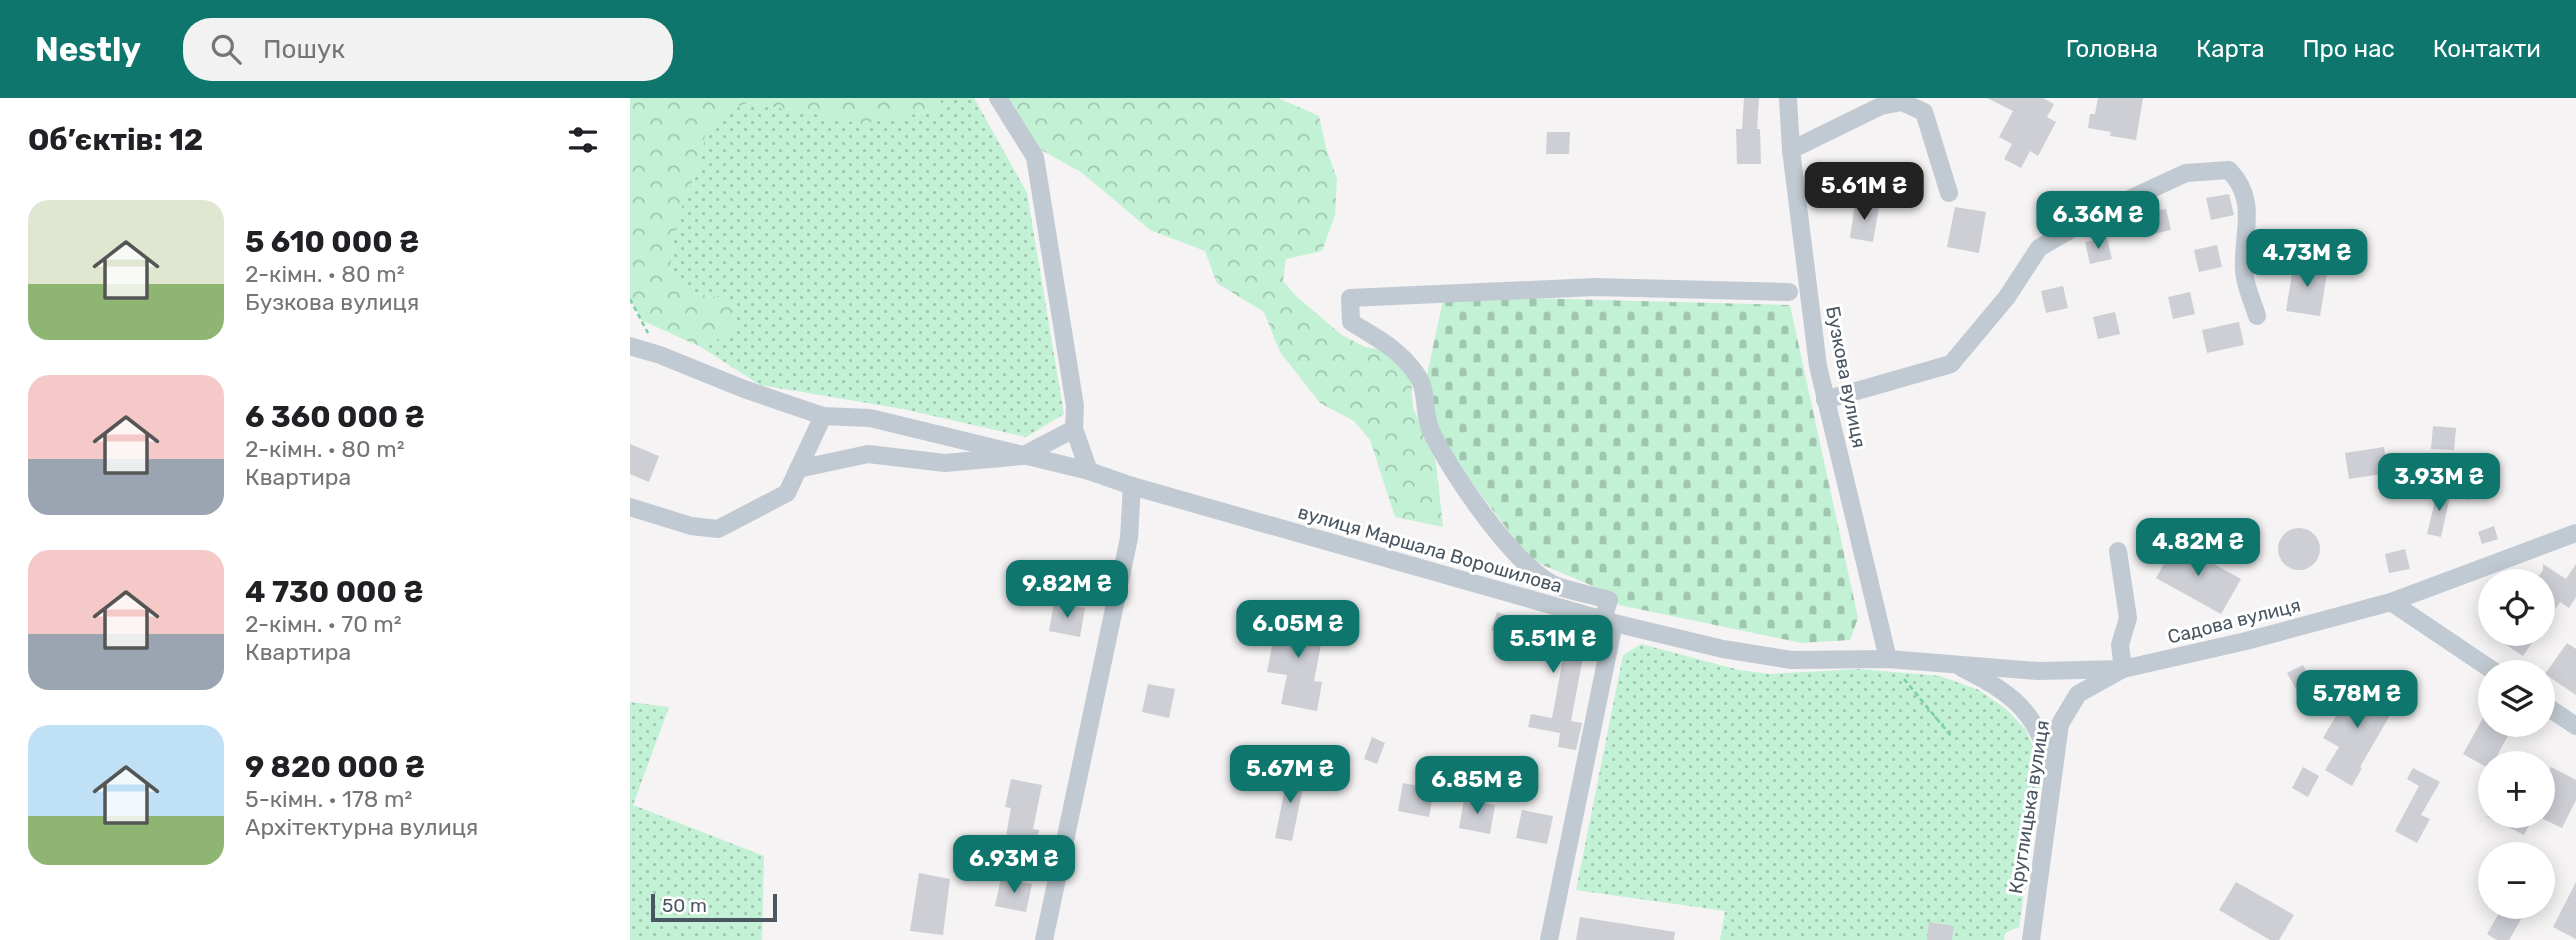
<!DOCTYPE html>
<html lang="uk">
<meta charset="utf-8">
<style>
body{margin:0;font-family:Rubik,sans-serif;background:#f2f2f2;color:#202124;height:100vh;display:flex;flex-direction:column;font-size:26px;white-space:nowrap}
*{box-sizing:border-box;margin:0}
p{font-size:23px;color:#757577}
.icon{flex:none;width:38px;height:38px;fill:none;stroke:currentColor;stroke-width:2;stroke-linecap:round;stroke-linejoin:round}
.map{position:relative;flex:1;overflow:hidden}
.sheet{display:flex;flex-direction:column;background:#fff;width:630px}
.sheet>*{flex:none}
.fabs{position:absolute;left:1848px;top:471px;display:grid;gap:14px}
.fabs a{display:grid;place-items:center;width:77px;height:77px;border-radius:50%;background:#fff;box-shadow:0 4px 18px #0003;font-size:35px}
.scale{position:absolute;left:21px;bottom:18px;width:126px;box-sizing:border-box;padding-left:7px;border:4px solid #4a5661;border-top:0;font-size:19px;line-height:24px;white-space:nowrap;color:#4a5661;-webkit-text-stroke:5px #fff;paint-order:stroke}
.price{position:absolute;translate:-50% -60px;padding:0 16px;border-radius:14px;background:#0f766e;color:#fff;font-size:23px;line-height:46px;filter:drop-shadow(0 2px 4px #0008)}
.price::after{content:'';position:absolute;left:50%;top:42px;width:21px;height:16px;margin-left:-10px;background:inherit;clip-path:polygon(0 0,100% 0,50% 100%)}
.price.current{background:#222;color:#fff}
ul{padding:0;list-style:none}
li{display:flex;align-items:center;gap:21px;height:175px;padding:0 28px}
li span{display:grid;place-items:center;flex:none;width:196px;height:140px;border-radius:21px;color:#555}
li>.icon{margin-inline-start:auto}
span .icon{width:84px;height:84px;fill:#fffc;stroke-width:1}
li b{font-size:30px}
h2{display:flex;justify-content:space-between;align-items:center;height:84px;padding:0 28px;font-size:30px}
header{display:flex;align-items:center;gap:42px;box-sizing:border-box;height:98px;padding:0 35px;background:#0f766e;color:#fff}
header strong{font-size:33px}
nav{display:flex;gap:38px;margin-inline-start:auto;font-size:24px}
.search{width:490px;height:63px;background:#f2f2f2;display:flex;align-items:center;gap:18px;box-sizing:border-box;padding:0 24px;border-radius:28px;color:#757577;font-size:26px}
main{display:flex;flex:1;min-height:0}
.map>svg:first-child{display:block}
</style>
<header>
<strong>Nestly</strong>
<div class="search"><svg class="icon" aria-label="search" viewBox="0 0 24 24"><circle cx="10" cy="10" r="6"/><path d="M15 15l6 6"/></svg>Пошук</div>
<nav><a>Головна</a><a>Карта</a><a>Про нас</a><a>Контакти</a></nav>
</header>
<main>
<section class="sheet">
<h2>Об’єктів: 12<svg class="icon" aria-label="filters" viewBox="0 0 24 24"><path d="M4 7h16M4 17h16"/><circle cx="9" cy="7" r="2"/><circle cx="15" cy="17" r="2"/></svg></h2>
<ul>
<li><span style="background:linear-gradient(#dfe7d0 60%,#8fb573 0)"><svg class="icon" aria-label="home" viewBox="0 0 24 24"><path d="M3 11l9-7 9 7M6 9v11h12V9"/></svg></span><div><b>5 610 000 ₴</b><p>2-кімн. · 80 m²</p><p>Бузкова вулиця</p></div></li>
<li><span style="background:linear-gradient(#f6c9c9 60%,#9aa5b1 0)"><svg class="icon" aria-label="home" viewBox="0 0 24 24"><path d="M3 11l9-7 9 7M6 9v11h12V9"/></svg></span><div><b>6 360 000 ₴</b><p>2-кімн. · 80 m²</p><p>Квартира</p></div></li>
<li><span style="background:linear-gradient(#f6c9c9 60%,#9aa5b1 0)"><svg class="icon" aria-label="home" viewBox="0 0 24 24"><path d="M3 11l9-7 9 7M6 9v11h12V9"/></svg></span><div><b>4 730 000 ₴</b><p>2-кімн. · 70 m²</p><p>Квартира</p></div></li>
<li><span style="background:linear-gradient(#bfe0f5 65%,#8fb573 0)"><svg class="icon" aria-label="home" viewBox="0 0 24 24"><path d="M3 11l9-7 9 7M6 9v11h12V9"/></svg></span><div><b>9 820 000 ₴</b><p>5-кімн. · 178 m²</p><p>Архітектурна вулиця</p></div></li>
</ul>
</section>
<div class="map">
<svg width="1946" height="842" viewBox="0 0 1946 842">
<defs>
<pattern id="grass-dots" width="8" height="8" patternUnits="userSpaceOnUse" patternTransform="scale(1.75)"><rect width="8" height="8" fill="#c3f1d5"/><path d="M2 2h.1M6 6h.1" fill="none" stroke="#a0c6b0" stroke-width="1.8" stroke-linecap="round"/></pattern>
<pattern id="forest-crowns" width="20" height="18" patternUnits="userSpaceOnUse" patternTransform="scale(1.75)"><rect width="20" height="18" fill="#c3f1d5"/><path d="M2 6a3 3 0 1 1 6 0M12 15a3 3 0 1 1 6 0" fill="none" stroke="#a0c6b0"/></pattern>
<pattern id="cemetery-stones" width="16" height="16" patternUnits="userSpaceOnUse" patternTransform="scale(1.75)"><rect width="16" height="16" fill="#c3f1d5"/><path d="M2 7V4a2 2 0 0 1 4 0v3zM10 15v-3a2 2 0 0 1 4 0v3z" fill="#a0c6b0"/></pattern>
</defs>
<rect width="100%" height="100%" fill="#f5f3f3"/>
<g fill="url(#grass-dots)">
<path d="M311,0H344L397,95L434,316L396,339L273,311L130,287L71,249L107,232L99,201L55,194L40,169L48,118L69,67L76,33L103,10L118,5L188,16L232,26L311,11Z"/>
<path d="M1011,546L1109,572L1140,576L1228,571L1310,578L1349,592L1376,611L1396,632L1407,659L1410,685L1389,829L1375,835L1374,842H1090L1095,813L946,792L993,557Z"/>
<path d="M0,604L39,609L3,707L134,758L132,842H0Z"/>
</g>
<g fill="url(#forest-crowns)">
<path d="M0,0H311V11L232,26L188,16L118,5L103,10L76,33L69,67L48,118L40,169L55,194L99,201L107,232L71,249L11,222L0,199Z"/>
<path d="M379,0H648L689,18L696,50L707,81L705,117L692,153L656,161L653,183L667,199L712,237L735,249L758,253L781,280L783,310L801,349L806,365L813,429L765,419L740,342L724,323L690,305L650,254L634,214L587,185L575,153L520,132L451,74L404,48Z"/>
</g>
<path fill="url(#cemetery-stones)" d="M851,199L1160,207L1228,520L1220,542L1172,545L989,507L982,496L901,462L806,338L797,277L813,202Z"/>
<g fill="#cdcfd5">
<path d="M1114,0H1129L1127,31H1130L1131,66H1107L1106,31H1112Z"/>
<path d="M1357,0H1413L1424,6L1417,19L1426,24L1408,58L1400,53L1391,70L1374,61L1382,46L1369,39L1383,13Z"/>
<path d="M1468,0H1513L1506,42L1480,38L1481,34L1458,30L1460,16H1465Z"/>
<path d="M917,34H940L939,56H916Z"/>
<path d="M1599,96L1604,117L1581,122L1576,100Z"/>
<path d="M1225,105L1249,109L1243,144L1220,140Z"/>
<path d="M1325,109L1356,114L1349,155L1317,149Z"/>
<path d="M1536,111L1541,132L1519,137L1514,115Z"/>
<path d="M1477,140L1482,161L1460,166L1455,144Z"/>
<path d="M1587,147L1592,169L1569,174L1564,152Z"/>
<path d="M1664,163L1698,169L1690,218L1656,213Z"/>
<path d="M1433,188L1438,210L1416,215L1411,193Z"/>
<path d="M1560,194L1565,216L1543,221L1538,199Z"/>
<path d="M1485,214L1490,236L1468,241L1463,219Z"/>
<path d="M1609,224L1614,247L1577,255L1572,232Z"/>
<path d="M1803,328L1826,330L1824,352L1801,351Z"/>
<path d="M0,346L29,358L19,384L0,376Z"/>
<path d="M1754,349L1758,375L1719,381L1715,355Z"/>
<path d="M1829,372L1847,377L1840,402L1822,397Z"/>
<path d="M1808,391L1821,394L1811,439L1797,436Z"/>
<path d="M1864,428L1868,441L1852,446L1848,434Z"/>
<circle cx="1669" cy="451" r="21"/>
<path d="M1546,445L1611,481L1591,516L1526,480Z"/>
<path d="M1775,451L1780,471L1759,475L1755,456Z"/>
<path d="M1913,466L1936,481L1946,466V499L1939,510L1930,504L1913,529V483H1905L1913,472Z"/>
<path d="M424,505L455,510L450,539L419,533Z"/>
<path d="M867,514L956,543L941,623L952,625L946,652L928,649L930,635L898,629L901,616L922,620L934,555L861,532Z"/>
<path d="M648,516L695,526L684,583L692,584L687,613L651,606L657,577L637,574Z"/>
<path d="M1860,536H1908L1893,558Z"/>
<path d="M1937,545L1946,551V597L1915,576Z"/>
<path d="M1673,567L1685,589L1670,598L1657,575Z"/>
<path d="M1727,582L1767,605L1730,669L1732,670L1722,688L1695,672L1709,649L1693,640Z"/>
<path d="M518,586L545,591L539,620L512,614Z"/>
<path d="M1853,620L1860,624V626H1865L1880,634L1863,665H1860V671L1833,656Z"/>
<path d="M742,639L755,645L747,666L734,661Z"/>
<path d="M1673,669L1689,678L1678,699L1662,690Z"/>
<path d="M1921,669L1946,682V702L1932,730L1913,721V686Z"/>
<path d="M659,670L676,674L662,743L645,740Z"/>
<path d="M1783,670L1810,684L1791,717L1800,721L1787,745L1765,733L1789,688L1777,681Z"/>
<path d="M381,681L412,687L403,731L409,732L404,760L373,755L381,710L375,709Z"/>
<path d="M773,685L804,691L799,719L768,713Z"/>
<path d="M834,701L865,707L860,736L829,730Z"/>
<path d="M892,712L923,718L917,746L886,740Z"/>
<path d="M1856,718H1904L1894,737Z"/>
<path d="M289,775L320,781L313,837L280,833Z"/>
<path d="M371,780L402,786L396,814L365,808Z"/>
<path d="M1606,784L1664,817L1649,842H1640L1589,812Z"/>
<path d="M1946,784V841L1923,829Z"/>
<path d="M1873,808L1893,818L1879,842H1867L1857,836Z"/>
<path d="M950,819L1045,834L1044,842H946Z"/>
<path d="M1299,824L1324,828L1322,842H1297Z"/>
</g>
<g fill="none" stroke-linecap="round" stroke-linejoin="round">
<g stroke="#7ad0a6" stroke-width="2.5" stroke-dasharray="5 3.5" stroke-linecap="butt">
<path d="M0,201L18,235"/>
<path d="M1274,581L1321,638"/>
</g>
<g stroke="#c1cad2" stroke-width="18">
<path d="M368,0L405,59L445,308L444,331L459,373"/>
<path d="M1158,0L1161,52L1188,268L1258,561"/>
<path d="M1161,52L1251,8L1272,4L1294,14L1319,95"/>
<path d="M0,248L30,257L114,291L193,318L240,320L459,373L502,388L984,525L1093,551L1161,562L1258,561L1408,573L1493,571L1616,543L1761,504L1946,435"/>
<path d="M1195,302L1321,266L1377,199L1409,150L1467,116L1556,75L1599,72C1629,104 1612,133 1614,171C1614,186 1623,204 1627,218"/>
<path d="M168,371L238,356L315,365L392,358L444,331"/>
<path d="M0,409L61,428L88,431L157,395L193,318"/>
<path d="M1761,504L1865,574"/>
<path d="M973,521L979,502C962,497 944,494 927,488C886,471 820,374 801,333C793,316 798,292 787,277C768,250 748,241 721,224L720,200L965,189L1159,194"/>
<path d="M1332,570C1356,582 1384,597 1399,619C1410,633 1416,653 1424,669"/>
<path d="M1913,606L1946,628"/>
<path d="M414,842L499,440L502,388"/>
<path d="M919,842L984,525"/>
<path d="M1401,842L1430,626L1448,596L1493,571L1490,547L1498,520L1488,453"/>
</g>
</g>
<g text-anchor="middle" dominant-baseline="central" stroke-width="6" stroke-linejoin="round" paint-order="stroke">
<g font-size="19" fill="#4a5661" stroke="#fff">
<text transform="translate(1216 279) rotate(79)">Бузкова вулиця</text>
<text transform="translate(800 451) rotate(16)">вулиця Маршала Ворошилова</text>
<text transform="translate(1604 523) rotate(-14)">Садова вулиця</text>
<text transform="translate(1399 709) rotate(-81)">Круглицька вулиця</text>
</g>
</g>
</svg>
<div class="fabs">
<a><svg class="icon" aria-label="locate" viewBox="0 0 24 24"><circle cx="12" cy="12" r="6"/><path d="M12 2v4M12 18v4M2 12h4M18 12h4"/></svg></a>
<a><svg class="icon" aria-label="layers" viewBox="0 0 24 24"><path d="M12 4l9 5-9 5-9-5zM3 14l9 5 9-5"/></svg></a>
<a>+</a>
<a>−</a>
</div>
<div class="scale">50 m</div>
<b class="price current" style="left:1234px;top:124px">5.61M ₴</b>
<b class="price" style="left:1468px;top:153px">6.36M ₴</b>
<b class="price" style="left:1677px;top:191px">4.73M ₴</b>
<b class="price" style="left:1809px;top:415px">3.93M ₴</b>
<b class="price" style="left:1568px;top:480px">4.82M ₴</b>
<b class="price" style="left:437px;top:522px">9.82M ₴</b>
<b class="price" style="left:668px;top:562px">6.05M ₴</b>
<b class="price" style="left:923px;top:577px">5.51M ₴</b>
<b class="price" style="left:1727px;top:632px">5.78M ₴</b>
<b class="price" style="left:660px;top:707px">5.67M ₴</b>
<b class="price" style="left:847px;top:718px">6.85M ₴</b>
<b class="price" style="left:384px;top:797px">6.93M ₴</b>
</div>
</main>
